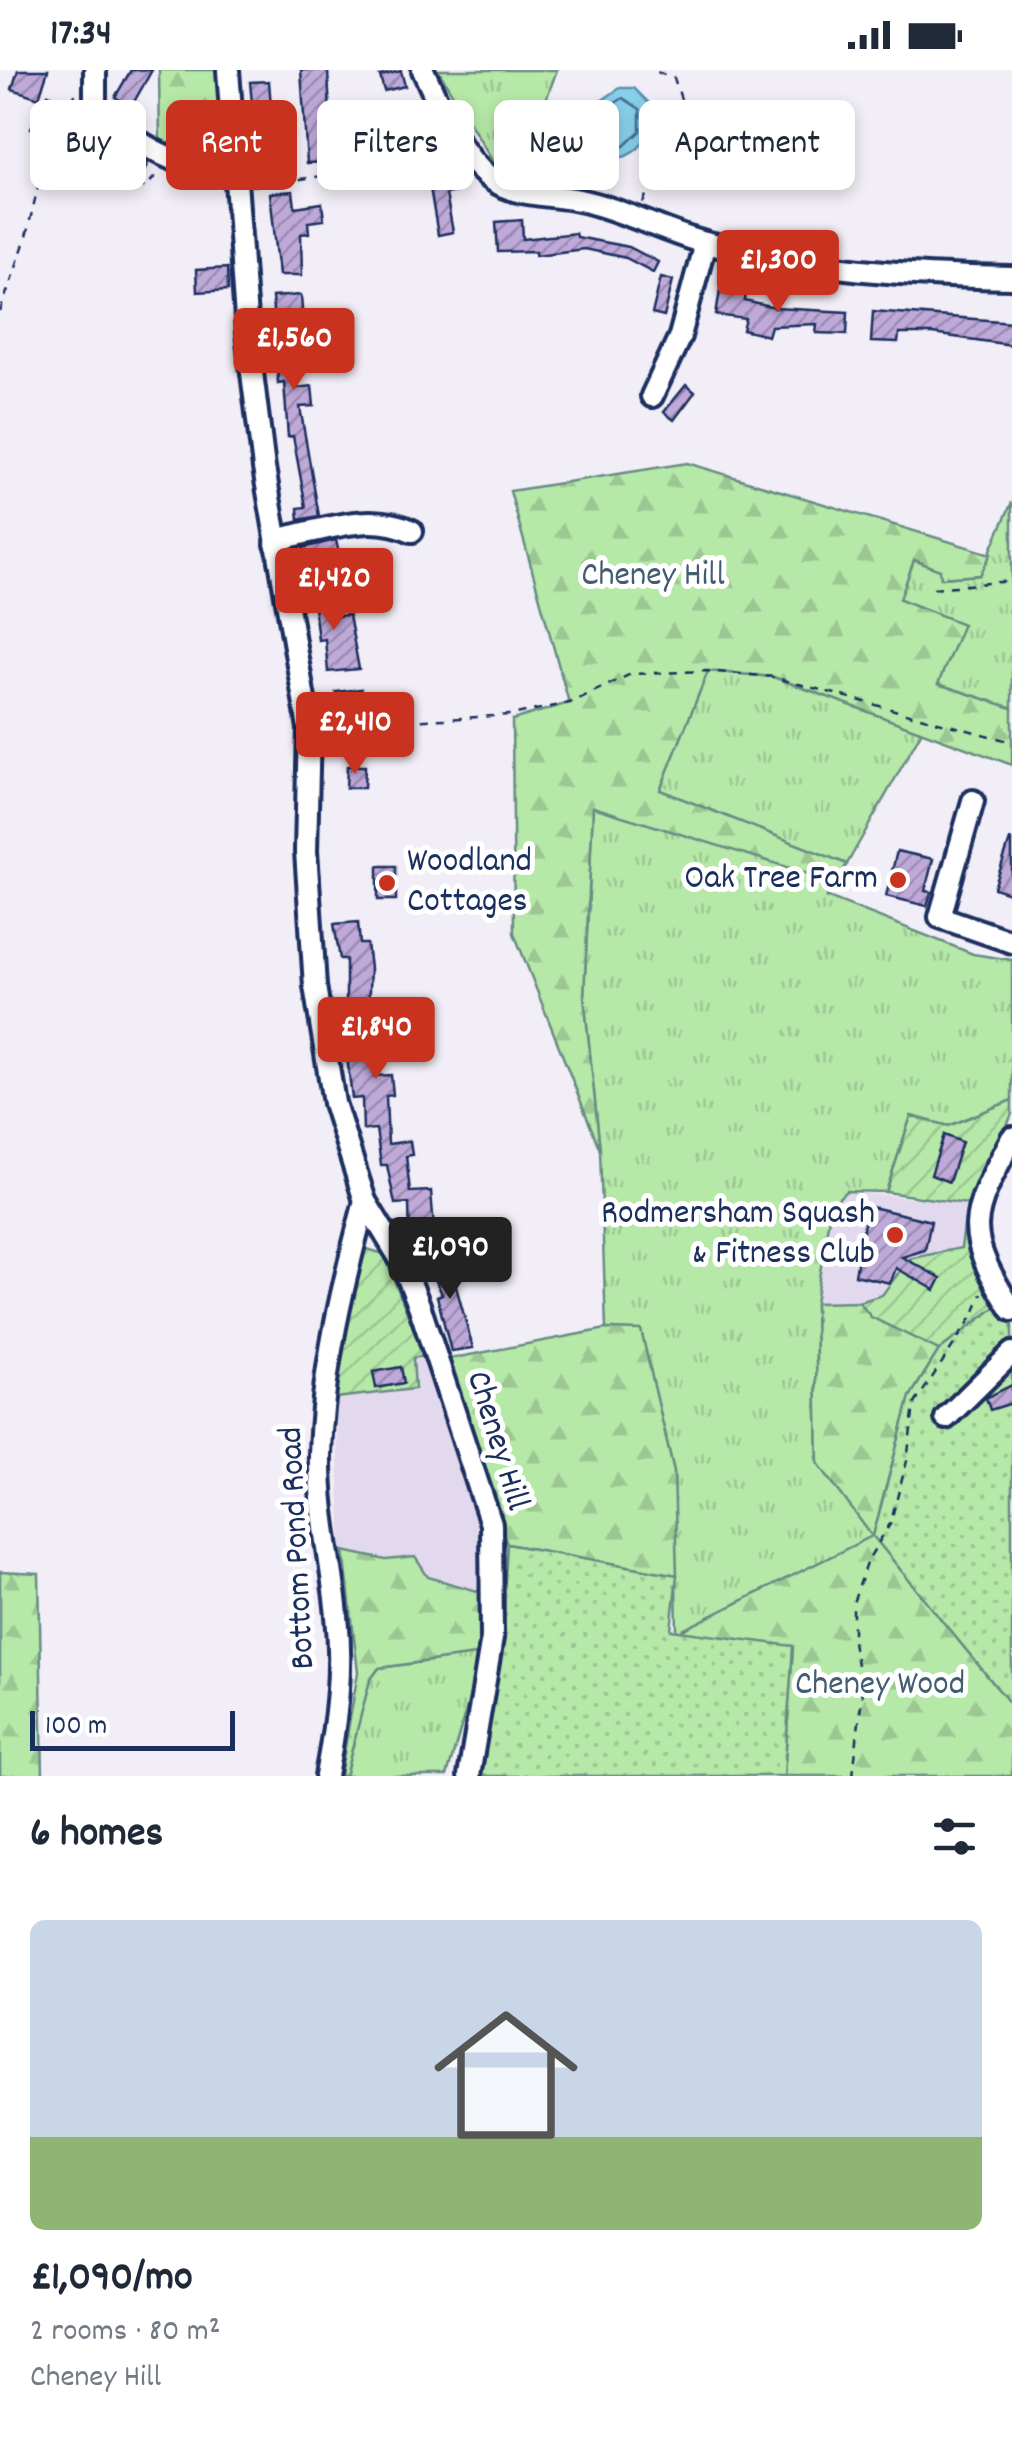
<!DOCTYPE html>
<meta charset="utf-8">
<style>
body{margin:0;font-family:Dekko,sans-serif;background:#f2f2f3;color:#1f2937;height:100vh;display:flex;flex-direction:column;font-size:38px;white-space:nowrap}
*{box-sizing:border-box;margin:0}
p{font-size:32px;color:#747a83}
.icon{flex:none;width:55px;height:55px;fill:none;stroke:currentColor;stroke-width:2;stroke-linecap:round;stroke-linejoin:round}
.map{position:relative;height:1706px;overflow:hidden}
.drawer{display:flex;flex-direction:column;background:#fff;flex:1}
.drawer>*{flex:none}
.hud{position:absolute;left:30px;top:30px;width:952px;height:90px;display:flex;gap:20px}
.scale{position:absolute;left:30px;bottom:25px;width:205px;box-sizing:border-box;padding-left:10px;border:5px solid #1b2f5e;border-top:0;font-size:28px;line-height:35px;white-space:nowrap;color:#1b2f5e;-webkit-text-stroke:8px #fff;paint-order:stroke}
.price{position:absolute;translate:-50% -85px;padding:0 22px;border-radius:10px;background:#c8321e;color:#fff;font-size:32px;line-height:65px;filter:drop-shadow(0 2px 5px #0008)}
.price::after{content:'';position:absolute;left:50%;top:60px;width:30px;height:22px;margin-left:-15px;background:inherit;clip-path:polygon(0 0,100% 0,50% 100%)}
.price.selected{background:#222;color:#fff}
ul{padding:0;list-style:none}
li{display:grid;align-content:center;gap:20px;height:530px;padding:0 30px}
li+li{border-top:2px solid #e0e1e3}
li span{display:grid;place-items:center;height:310px;border-radius:15px;color:#555}
li>.icon{margin-inline-start:auto}
span .icon{width:180px;height:180px;fill:#fffc;stroke-width:1}
li b{font-size:42px}
h2{display:flex;justify-content:space-between;align-items:center;height:120px;padding:0 30px;font-size:42px}
.pill{padding:0 35px;border-radius:15px;background:#fff;box-shadow:0 5px 15px #0003;font-size:35px;line-height:90px}
.pill.selected{background:#c8321e;color:#fff}
.status{display:flex;justify-content:space-between;align-items:center;height:70px;padding:0 50px;background:#fff;direction:ltr}
.status svg{height:28px;fill:currentColor}
.map>svg:first-child{display:block}
</style>
<div class="status"><b>17:34</b><svg viewBox="0 0 49 12"><path d="M0 12V9h3v3zM5 12V6h3v6zM10 12V3h3v9zM15 12V0h3v12zM26 1h20v11H26zM47 4h2v5h-2z"/></svg></div>
<div class="map">
<svg width="1012" height="1706" viewBox="0 0 1012 1706">
<defs>
<pattern id="grass-tufts" width="24" height="20" patternUnits="userSpaceOnUse" patternTransform="scale(2.5)"><rect width="24" height="20" fill="#b6e8a8"/><path d="M3 7l-1-3M5 7V3M7 7l1-3M15 17l-1-3M17 17v-4M19 17l1-3" fill="none" stroke="#9cc793"/></pattern>
<pattern id="forest-firs" width="22" height="20" patternUnits="userSpaceOnUse" patternTransform="scale(2.5)"><rect width="22" height="20" fill="#b6e8a8"/><path d="M5 1l3.5 6h-7zM16 11l3.5 6h-7z" fill="#9cc793"/></pattern>
<pattern id="park-dots" width="8" height="8" patternUnits="userSpaceOnUse" patternTransform="scale(2.5)"><rect width="8" height="8" fill="#b6e8a8"/><path d="M2 2h.1M6 6h.1" fill="none" stroke="#9cc793" stroke-width="1.8" stroke-linecap="round"/></pattern>
<pattern id="garden-furrows" width="10" height="10" patternUnits="userSpaceOnUse" patternTransform="scale(2.5)"><rect width="10" height="10" fill="#b6e8a8"/><path d="M-1 1l2-2M0 10L10 0M9 11l2-2" fill="none" stroke="#9cc793"/></pattern>
<pattern id="building-hatch" width="6" height="6" patternUnits="userSpaceOnUse" patternTransform="scale(2.5)"><rect width="6" height="6" fill="#bfa9d8"/><path d="M-1 1l2-2M0 6l6-6M5 7l2-2" fill="none" stroke="#9a8ab2"/></pattern>
</defs>
<rect width="100%" height="100%" fill="#f2eef7"/>
<filter id="ink" filterUnits="userSpaceOnUse"><feTurbulence type="fractalNoise" baseFrequency=".01" numOctaves="2"/><feDisplacementMap in="SourceGraphic" scale="20" xChannelSelector="R" yChannelSelector="G"/><feConvolveMatrix kernelMatrix="1 2 1 2 8 2 1 2 1" color-interpolation-filters="sRGB"/></filter>
<g filter="url(#ink)">
<g fill="#e3d9ee">
<path d="M846,1121L967,1134L961,1179L909,1189L882,1225L859,1232L815,1233L831,1135Z"/>
<path d="M424,1286L445,1328L483,1450L488,1524L449,1511L344,1519L335,1328L414,1319L413,1287Z"/>
</g>
<g fill="url(#grass-tufts)" stroke="#688c83" stroke-width="2.5">
<path d="M438,0H557L537,54L541,115L500,104Z"/>
<path d="M1012,432V638L938,614L899,529L914,490L941,500V508L980,505Z"/>
<path d="M708,601L773,607L922,661L847,794L660,720Z"/>
<path d="M593,736L827,809L828,827L973,884L1012,890V1030L949,1056L911,1046L886,1122L846,1121L831,1135L815,1233L818,1393L873,1466L677,1563L674,1402L641,1261L606,1259L600,1080L584,926Z"/>
<path d="M482,1584L447,1706H345L370,1610L379,1598Z"/>
</g>
<g fill="url(#forest-firs)" stroke="#688c83" stroke-width="2.5">
<path d="M159,0H221L226,89L216,92L160,75Z"/>
<path d="M687,393L991,484L980,505L941,508L940,500L914,490L900,529L963,554L938,614L1012,638V695L774,607L708,601L660,720L847,794L827,827L826,809L593,737L584,926L600,1080L514,863L512,650L569,633L510,421Z"/>
<path d="M859,1232L872,1247L939,1280L910,1327L873,1466L1012,1636V1706H784L793,1576L677,1563L872,1466L818,1393L815,1233Z"/>
<path d="M606,1259L641,1260L674,1402L677,1505L507,1474L443,1290Z"/>
<path d="M344,1481L386,1490L415,1487L428,1507L488,1524L482,1584L379,1598L370,1610L345,1706H340L358,1602Z"/>
<path d="M0,1502L39,1504L43,1706H0Z"/>
</g>
<g fill="url(#park-dots)" stroke="#688c83" stroke-width="2.5">
<path d="M998,1235L1012,1254V1636L873,1466L910,1327L939,1280Z"/>
<path d="M507,1474L677,1505L671,1560L793,1576L784,1706H475L502,1558Z"/>
</g>
<g fill="url(#garden-furrows)" stroke="#688c83" stroke-width="2.5">
<path d="M1012,1030V1044L975,1132L971,1183L998,1235L939,1280L871,1247L859,1232L882,1225L909,1189L961,1178L967,1134L886,1122L911,1046L949,1056Z"/>
<path d="M367,1179L384,1184L424,1286L413,1288L415,1319L335,1328L359,1186Z"/>
</g>
<path fill="#88cfe9" stroke="#5c8fb1" stroke-width="2.5" d="M620,18H634L650,34C656,70 633,96 595,87L582,69V44Z"/>
<g fill="none" stroke-linecap="round" stroke-linejoin="round">
<path stroke="#476f96" stroke-width="2.5" d="M623,28L640,39V61L624,76L601,78L592,65L591,49Z"/>
</g>
<g fill="url(#building-hatch)" stroke="#1b2f5e" stroke-width="2.5">
<path d="M18,0H48L39,28L12,19Z"/>
<path d="M131,0H152L131,37L115,27Z"/>
<path d="M301,0H328L332,92L307,93Z"/>
<path d="M401,1L405,16L384,21L380,6Z"/>
<path d="M269,11L274,75H256L250,12Z"/>
<path d="M48,24L61,30L54,44L99,60L94,71L48,57L44,65L31,58Z"/>
<path d="M429,56L452,94L456,122L446,124L453,162L438,165L425,88L421,89L414,59Z"/>
<path d="M111,72L148,93L141,109L101,94Z"/>
<path d="M293,121L295,137L322,133L324,150L308,152L309,163L301,164L302,205H279L270,123Z"/>
<path d="M522,150L523,169L575,163L576,167L629,177L658,192L653,202L626,188L584,179L536,185V181L498,182L496,152Z"/>
<path d="M227,198L228,220L197,222L196,200Z"/>
<path d="M661,207L673,210L664,247L652,244Z"/>
<path d="M720,219L746,222L745,231L775,238L848,242L847,264L816,263L817,254L771,256L768,266L743,260L746,249L716,245Z"/>
<path d="M301,225L303,254L290,255L297,318L312,316L314,336L300,337L319,446L299,450L298,438L306,437L293,366L288,367L284,312L278,313L272,227Z"/>
<path d="M873,241L1012,252V275L932,264H899L898,273L871,272Z"/>
<path d="M686,315L695,322L674,350L664,342Z"/>
<path d="M336,470L340,488L307,496L303,478Z"/>
<path d="M333,518L336,546L349,545L359,599L328,602L325,569L318,570L312,520Z"/>
<path d="M361,619L364,650L340,653L336,622Z"/>
<path d="M347,696H365L364,718H346Z"/>
<path d="M1010,770L1012,771V824L994,818Z"/>
<path d="M897,781L933,789L925,821L931,822L927,836L886,826Z"/>
<rect x="378" y="796" width="18" height="34"/>
<path d="M358,852L360,874H367L370,898L368,942L374,1006L391,1005L393,1025L386,1026L388,1074L410,1071L412,1085L406,1086L410,1122L431,1121L435,1171H410L409,1133L395,1134L387,1095H381L376,1059L363,1060L362,1028L352,1029L346,978V889H340L334,854Z"/>
<path d="M944,1065L962,1072L949,1112L931,1105Z"/>
<path d="M867,1136L931,1151L925,1180L902,1187L941,1208L935,1220L896,1198L890,1213L855,1205Z"/>
<path d="M448,1181L459,1207L454,1209L473,1278L451,1281L437,1226L442,1224L426,1190Z"/>
<path d="M401,1297L404,1313L376,1318L373,1302Z"/>
<path d="M1012,1315V1333L990,1340L986,1328Z"/>
</g>
<g fill="none" stroke-linecap="round" stroke-linejoin="round">
<g stroke="#1b2f5e" stroke-width="28">
<g id="minor">
<path d="M95,0V40C137,73 179,102 235,101"/>
<path d="M228,0L247,263L264,398L309,658L306,781L315,916L334,1033L365,1131L401,1190L419,1235L491,1454L492,1568L469,1706"/>
<path d="M423,0C440,36 458,85 491,109C515,127 550,124 579,130C623,139 665,163 709,174C810,199 908,206 1012,208"/>
<path d="M652,326L680,266L705,173"/>
<path d="M276,474L288,467C330,458 372,442 412,461"/>
<path d="M973,731L940,847L1012,872"/>
<path d="M1012,1068C969,1149 962,1160 1012,1240"/>
<path d="M946,1348L1012,1283"/>
<path d="M326,1706C336,1653 343,1600 337,1546C332,1493 319,1440 320,1386C322,1300 343,1214 365,1131"/>
</g>
</g>
<g stroke="#1b2f5e" stroke-width="2.5" stroke-dasharray="8 8" stroke-linecap="butt">
<path d="M43,95L136,117H146L160,101"/>
<path d="M252,116L447,88"/>
<path d="M643,133L683,35L674,8L651,0"/>
<path d="M0,242L25,171L50,67L78,20"/>
<path d="M933,518L1012,511"/>
<path d="M326,656L511,645L570,633L631,604L708,601L773,607L1012,672"/>
<path d="M853,1706L862,1625L853,1571V1533L869,1488L890,1454L907,1391L914,1335L974,1244L982,1224"/>
</g>
<use href="#minor" stroke="#fff" stroke-width="20"/>
</g>
</g>
<g fill="#c8321e" stroke="#fff" stroke-width="4">
<circle cx="898" cy="810" r="10"/>
<circle cx="387" cy="813" r="10"/>
<circle cx="895" cy="1165" r="10"/>
</g>
<g text-anchor="middle" dominant-baseline="central" stroke-width="10" stroke-linejoin="round" paint-order="stroke">
<g font-size="35" fill="#425d70" stroke="#fff">
<text x="653" y="507">Cheney Hill</text>
<text x="880" y="1616">Cheney Wood</text>
</g>
<g font-size="35" fill="#1b2f5e" stroke="#fff" text-anchor="end">
<text x="407" y="793" text-anchor="start">Woodland<tspan x="407" dy="40">Cottages</tspan></text>
<text x="878" y="810">Oak Tree Farm</text>
<text x="875" y="1145">Rodmersham Squash<tspan x="875" dy="40">&amp; Fitness Club</tspan></text>
</g>
<g font-size="35" fill="#1b2f5e" stroke="#fff">
<text transform="translate(496 1371) rotate(73)">Cheney Hill</text>
<text transform="translate(299 1478) rotate(-93)">Bottom Pond Road</text>
</g>
</g>
</svg>
<div class="scale">100 m</div>
<b class="price" style="left:778px;top:245px">£1,300</b>
<b class="price" style="left:294px;top:323px">£1,560</b>
<b class="price" style="left:334px;top:563px">£1,420</b>
<b class="price" style="left:355px;top:707px">£2,410</b>
<b class="price" style="left:376px;top:1012px">£1,840</b>
<b class="price selected" style="left:450px;top:1232px">£1,090</b>
<div class="hud">
<a class="pill">Buy</a>
<a class="pill selected">Rent</a>
<a class="pill">Filters</a>
<a class="pill">New</a>
<a class="pill">Apartment</a>
</div>
</div>
<section class="drawer">
<h2>6 homes<svg class="icon" aria-label="filters" viewBox="0 0 24 24"><path d="M4 7h16M4 17h16"/><circle cx="9" cy="7" r="2"/><circle cx="15" cy="17" r="2"/></svg></h2>
<ul>
<li><span style="background:linear-gradient(#c9d6e8 70%,#8fb573 0)"><svg class="icon" aria-label="home" viewBox="0 0 24 24"><path d="M3 11l9-7 9 7M6 9v11h12V9"/></svg></span><div><b>£1,090/mo</b><p>2 rooms · 80 m²</p><p>Cheney Hill</p></div></li>
</ul>
</section>
